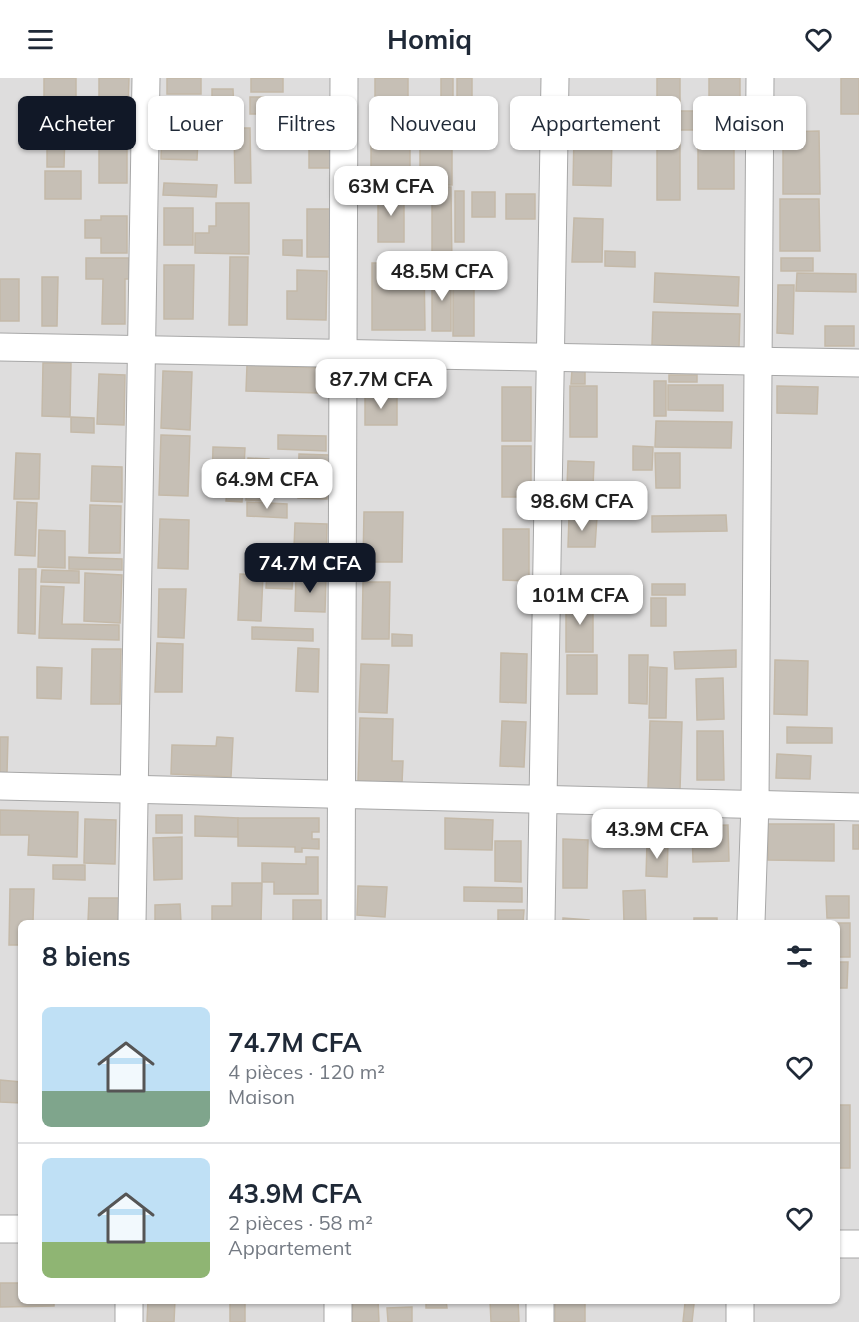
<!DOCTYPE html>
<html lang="fr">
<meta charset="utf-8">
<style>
body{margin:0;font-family:Mulish,sans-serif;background:#f2f2f3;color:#1f2937;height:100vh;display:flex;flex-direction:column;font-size:22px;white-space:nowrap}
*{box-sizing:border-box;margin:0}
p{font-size:20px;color:#747a83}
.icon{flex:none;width:33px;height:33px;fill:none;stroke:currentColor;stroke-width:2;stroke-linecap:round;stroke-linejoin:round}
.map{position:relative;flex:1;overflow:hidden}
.drawer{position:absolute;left:18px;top:842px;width:822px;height:384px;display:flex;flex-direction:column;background:#fff;border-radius:9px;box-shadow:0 2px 4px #0004}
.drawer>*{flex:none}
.banner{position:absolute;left:18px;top:18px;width:824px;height:54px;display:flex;gap:12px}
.price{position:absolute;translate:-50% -51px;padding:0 14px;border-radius:12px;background:#fff;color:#222;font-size:20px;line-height:39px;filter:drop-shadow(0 2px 3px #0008)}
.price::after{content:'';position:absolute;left:50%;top:36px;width:18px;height:14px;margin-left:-9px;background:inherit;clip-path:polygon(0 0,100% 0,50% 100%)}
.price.current{background:#111827;color:#fff}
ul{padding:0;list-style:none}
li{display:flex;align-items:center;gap:18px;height:150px;padding:0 24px}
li+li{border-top:2px solid #e0e1e3}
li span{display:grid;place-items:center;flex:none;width:168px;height:120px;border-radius:9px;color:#555}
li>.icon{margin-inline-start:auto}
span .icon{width:72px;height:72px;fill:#fffc;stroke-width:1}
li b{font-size:26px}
h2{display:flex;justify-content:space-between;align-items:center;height:72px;padding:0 24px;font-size:26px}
.pill{padding:0 21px;border-radius:9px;background:#fff;box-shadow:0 2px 4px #0004;font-size:21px;line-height:54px}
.pill.current{background:#111827;color:#fff}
header{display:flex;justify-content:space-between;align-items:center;height:78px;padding:0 24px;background:#fff;font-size:27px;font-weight:700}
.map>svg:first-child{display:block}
</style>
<header><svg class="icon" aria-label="menu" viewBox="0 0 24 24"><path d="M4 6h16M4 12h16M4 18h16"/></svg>Homiq<svg class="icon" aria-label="heart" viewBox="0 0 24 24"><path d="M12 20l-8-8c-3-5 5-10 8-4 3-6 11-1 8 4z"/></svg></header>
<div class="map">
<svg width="859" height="1244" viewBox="0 0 859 1244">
<rect width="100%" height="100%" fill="#f1f0e6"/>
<path fill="#dedddd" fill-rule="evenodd" d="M0,0H859V1244H0ZM21,844H837V1222H21Z"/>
<g fill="#c6bfb5" stroke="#c4b9a8" stroke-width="1.5">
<path d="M44,0H76V30L44,29Z"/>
<path d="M99,0H129L128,31H99Z"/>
<rect x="167" y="0" width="34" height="16"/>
<rect x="251" y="0" width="32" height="14"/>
<rect x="375" y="0" width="33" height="38"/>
<rect x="441" y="0" width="12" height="34"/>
<rect x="457" y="0" width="15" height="38"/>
<path d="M657,0H680V33H753V52H680V122H657V52H632V33H657Z"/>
<rect x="709" y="0" width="31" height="30"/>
<rect x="841" y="0" width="18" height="36"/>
<path d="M212,11H233L234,33H181V21H212Z"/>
<rect x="250" y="19" width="55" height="17"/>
<path d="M624,22L625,53H579L578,23Z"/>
<path d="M101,34L129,35V58H101Z"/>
<path d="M162,38L199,40L197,82L161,81Z"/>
<rect x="309" y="38" width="25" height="52"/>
<rect x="371" y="42" width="39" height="56"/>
<path d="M234,50H250L251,105H235Z"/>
<path d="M47,53H65L64,89H47Z"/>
<path d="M819,53L820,116H783V54Z"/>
<path d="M574,57L612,58L611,108L573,107Z"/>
<rect x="698" y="57" width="36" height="54"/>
<rect x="99" y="61" width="28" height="44"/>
<rect x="420" y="66" width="32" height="41"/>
<rect x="45" y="93" width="36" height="28"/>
<path d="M164,105L217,107L216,119L163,117Z"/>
<path d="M432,109H451L452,190H432Z"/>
<rect x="455" y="113" width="9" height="51"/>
<rect x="378" y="114" width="26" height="50"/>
<rect x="472" y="114" width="23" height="25"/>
<rect x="506" y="116" width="29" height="25"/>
<path d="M780,121H819L820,173H780Z"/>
<path d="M216,125H249V176L195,175V155H209V148H216Z"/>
<rect x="164" y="130" width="29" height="37"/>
<rect x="307" y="131" width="27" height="48"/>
<path d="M101,138H127V175H101V160H85V142H101Z"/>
<path d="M574,140L603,141L602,184H572Z"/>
<path d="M283,162H302V178L283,177Z"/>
<path d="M605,173L635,174V189L605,188Z"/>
<path d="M230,179H248L247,247H229Z"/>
<path d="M86,180H129V201H125V246H102L103,201H86Z"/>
<rect x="781" y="180" width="32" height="13"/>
<path d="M372,185H424L425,252H372Z"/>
<path d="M164,187H194L193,241H164Z"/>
<path d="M297,192L327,193L326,242L287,241V213H297Z"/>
<rect x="432" y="194" width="19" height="59"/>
<rect x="453" y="195" width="21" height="63"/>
<path d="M655,195L739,199L738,228L654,224Z"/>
<path d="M797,195L856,196V214L796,213Z"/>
<path d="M42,199H58L57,248H42Z"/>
<rect x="0" y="201" width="19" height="42"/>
<path d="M778,207H794L793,256L777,255Z"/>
<path d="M653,234L740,236L739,269L652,267Z"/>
<rect x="825" y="248" width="29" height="20"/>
<path d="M43,285H71L70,339L42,338Z"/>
<path d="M247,287L321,290L319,315L246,313Z"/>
<path d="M572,292H585V306H571Z"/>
<path d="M163,293L192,294L190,352L161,350Z"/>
<path d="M99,296L125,297L124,347L97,346Z"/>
<rect x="669" y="297" width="28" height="7"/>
<rect x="654" y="303" width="12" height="35"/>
<path d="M668,307H723V333L668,332Z"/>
<rect x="570" y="308" width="27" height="51"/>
<path d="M777,308L818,309L817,336L777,335Z"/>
<rect x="502" y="309" width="29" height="54"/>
<rect x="365" y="318" width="32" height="29"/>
<path d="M71,339L94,340V355L71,354Z"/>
<path d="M656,343L732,344L731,370L655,369Z"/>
<path d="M161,357L190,358L188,418L159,417Z"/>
<path d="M278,357L326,358V373L278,371Z"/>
<rect x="502" y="368" width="29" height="51"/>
<path d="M633,368L653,369L652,392H633Z"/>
<path d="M213,369L245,370L242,424L226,423L227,410L212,409Z"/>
<path d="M16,375L40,376L39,421H14Z"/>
<path d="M655,375H680V410H656Z"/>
<path d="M299,376L329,377L327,421L298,420Z"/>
<path d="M248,380L269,381L267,423L246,422Z"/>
<path d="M568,383L594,384L592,435L566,434Z"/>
<path d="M92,388L122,389V424L91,423Z"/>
<path d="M17,424L37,425L35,478L15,477Z"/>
<path d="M247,424L287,426V440L247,438Z"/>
<path d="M90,427L121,428L120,475H89Z"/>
<path d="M364,434H403L402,484H363Z"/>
<path d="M726,437L727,453L652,454V438Z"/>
<path d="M569,438L597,439L595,469H568Z"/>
<path d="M160,441L189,442L188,491L158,490Z"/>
<path d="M295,445L327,446L326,494H293Z"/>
<path d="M503,451H529V503L503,502Z"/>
<path d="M39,452L65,453V490L38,489Z"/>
<path d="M249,478L292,480V493L249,492Z"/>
<path d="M69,479L122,481V492L69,491Z"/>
<path d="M19,491H36L35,556L18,555Z"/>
<path d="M42,492L79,493V505L41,504Z"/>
<path d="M85,495L122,497L120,545L84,543Z"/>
<path d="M267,495L293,496L292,511L266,510Z"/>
<path d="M240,496L263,497L261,543L238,542Z"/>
<path d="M296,499L326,500L325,534L295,533Z"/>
<path d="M363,504H390L389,561H362Z"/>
<rect x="652" y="506" width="33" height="11"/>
<path d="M41,508L64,509L62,546L119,547V562L39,560Z"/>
<path d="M159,511H186L184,560L158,559Z"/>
<rect x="651" y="520" width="15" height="28"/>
<rect x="566" y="522" width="27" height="52"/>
<path d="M252,549L313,551V563L252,561Z"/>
<path d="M392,556L412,557V568H392Z"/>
<path d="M157,565L183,566L182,614H155Z"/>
<path d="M298,570L319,571L318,614L296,613Z"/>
<path d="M92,571H121L120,626H91Z"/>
<path d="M736,572V589L675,591L674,574Z"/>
<path d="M501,575L527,576L526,625L500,624Z"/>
<rect x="567" y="577" width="30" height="39"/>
<path d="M629,577H648L647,626L629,625Z"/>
<path d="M775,582L808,583L807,637L774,636Z"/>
<path d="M361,586L389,587L387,635L359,634Z"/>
<path d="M37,589L62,590L61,621L37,620Z"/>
<path d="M650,589L667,590L666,640H649Z"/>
<path d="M723,600L724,641L697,642L696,601Z"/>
<path d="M360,640L393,641L392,683H403L402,705L358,703Z"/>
<path d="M502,643L526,644L524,689L500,688Z"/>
<path d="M650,643L682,644L680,712L648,711Z"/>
<path d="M787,649L832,650V665H787Z"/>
<path d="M697,653H723L724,702H697Z"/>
<path d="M0,659H8L7,695H0Z"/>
<path d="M217,659L233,660L231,699L171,696L172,667L216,668Z"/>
<path d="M777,676L811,678L810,701L776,700Z"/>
<path d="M0,732L78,734L77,779L28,777L29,757H0Z"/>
<rect x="156" y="737" width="26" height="18"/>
<path d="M195,738L238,740V759L195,758Z"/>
<path d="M238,740H319V754H312V761H319V771L302,770V774H295V769L238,768Z"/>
<path d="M445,740L493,742L492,772L445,771Z"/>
<path d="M85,741L116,742L115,786L84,785Z"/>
<rect x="649" y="746" width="36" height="15"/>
<path d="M768,746H834V783L768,782Z"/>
<path d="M728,747L729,783L693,784L692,748Z"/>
<rect x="853" y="747" width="6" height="24"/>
<path d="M182,759V801L154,802L153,760Z"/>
<path d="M563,761L588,762L587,810H563Z"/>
<path d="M495,763H521V804L495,803Z"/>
<path d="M647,765H668L667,799L646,798Z"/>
<path d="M306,779H318V816H274V804H262V785L306,786Z"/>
<path d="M53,787H85V802L53,801Z"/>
<path d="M232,805H262L261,844H212V828H232Z"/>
<path d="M358,808L387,809L385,839L357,837Z"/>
<path d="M464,809L522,810V824L464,823Z"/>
<path d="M10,811H34L33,844H21V867H9Z"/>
<path d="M645,812L646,844H624L623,813Z"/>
<path d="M826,818H849V840H827Z"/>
<path d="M89,820H119L118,844H88Z"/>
<rect x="293" y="822" width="28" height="22"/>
<path d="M180,826L181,844H155V827Z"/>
<path d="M498,832H524L523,844H498Z"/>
<path d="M563,840L589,842V844H563Z"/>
<rect x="694" y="840" width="23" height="4"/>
<rect x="837" y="845" width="13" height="34"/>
<path d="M837,884H848L847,910H837Z"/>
<path d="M0,1002L21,1004V1025L0,1024Z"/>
<rect x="837" y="1027" width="13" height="63"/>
<path d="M0,1205H21V1222H54V1228L0,1229Z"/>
<path d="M148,1222H175L174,1244H147Z"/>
<path d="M353,1222H378L379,1244H352Z"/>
<path d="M426,1222H446L447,1230H426Z"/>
<path d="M490,1222H518L519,1244H491Z"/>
<rect x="555" y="1222" width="30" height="22"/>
<rect x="230" y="1225" width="15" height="19"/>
<path d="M685,1225L694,1226L692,1244H683Z"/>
<path d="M412,1229V1244H388L387,1230Z"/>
</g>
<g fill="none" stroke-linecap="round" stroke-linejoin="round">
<g stroke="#a7a7a7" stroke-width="29">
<g id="minor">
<path d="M0,269L859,285"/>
<path d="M0,708L859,729"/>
<path d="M132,844L146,0"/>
<path d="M341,844L344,0"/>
<path d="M541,844L555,0"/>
<path d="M751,844L755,725L760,0"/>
<path d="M0,1151H21"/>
<path d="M837,1166H859"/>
<path d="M129,1244V1222"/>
<path d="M338,1244V1222"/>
<path d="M540,1244V1222"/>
<path d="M740,1244V1222"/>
</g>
</g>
<use href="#minor" stroke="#fff" stroke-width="27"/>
</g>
</svg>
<b class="price" style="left:391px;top:139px">63M CFA</b>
<b class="price" style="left:442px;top:224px">48.5M CFA</b>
<b class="price" style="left:381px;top:332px">87.7M CFA</b>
<b class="price" style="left:267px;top:432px">64.9M CFA</b>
<b class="price" style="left:582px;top:454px">98.6M CFA</b>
<b class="price current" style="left:310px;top:516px">74.7M CFA</b>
<b class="price" style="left:580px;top:548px">101M CFA</b>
<b class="price" style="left:657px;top:782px">43.9M CFA</b>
<div class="banner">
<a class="pill current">Acheter</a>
<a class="pill">Louer</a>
<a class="pill">Filtres</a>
<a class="pill">Nouveau</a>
<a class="pill">Appartement</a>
<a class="pill">Maison</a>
</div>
<section class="drawer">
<h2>8 biens<svg class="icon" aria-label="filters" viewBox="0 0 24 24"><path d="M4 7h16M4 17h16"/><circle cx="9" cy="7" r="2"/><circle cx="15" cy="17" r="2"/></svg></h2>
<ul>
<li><span style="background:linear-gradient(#bfe0f5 70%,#7fa58c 0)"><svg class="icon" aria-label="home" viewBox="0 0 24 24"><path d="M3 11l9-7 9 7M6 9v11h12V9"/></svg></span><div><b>74.7M CFA</b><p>4 pièces · 120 m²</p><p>Maison</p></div><svg class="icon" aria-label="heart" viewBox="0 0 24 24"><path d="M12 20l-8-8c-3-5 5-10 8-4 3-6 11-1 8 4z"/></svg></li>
<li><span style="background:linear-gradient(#bfe0f5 70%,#8fb573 0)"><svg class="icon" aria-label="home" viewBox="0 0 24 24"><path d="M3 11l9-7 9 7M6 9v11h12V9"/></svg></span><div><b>43.9M CFA</b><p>2 pièces · 58 m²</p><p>Appartement</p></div><svg class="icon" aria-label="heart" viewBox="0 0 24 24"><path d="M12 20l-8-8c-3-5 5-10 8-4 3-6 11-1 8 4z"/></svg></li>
</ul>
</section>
</div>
